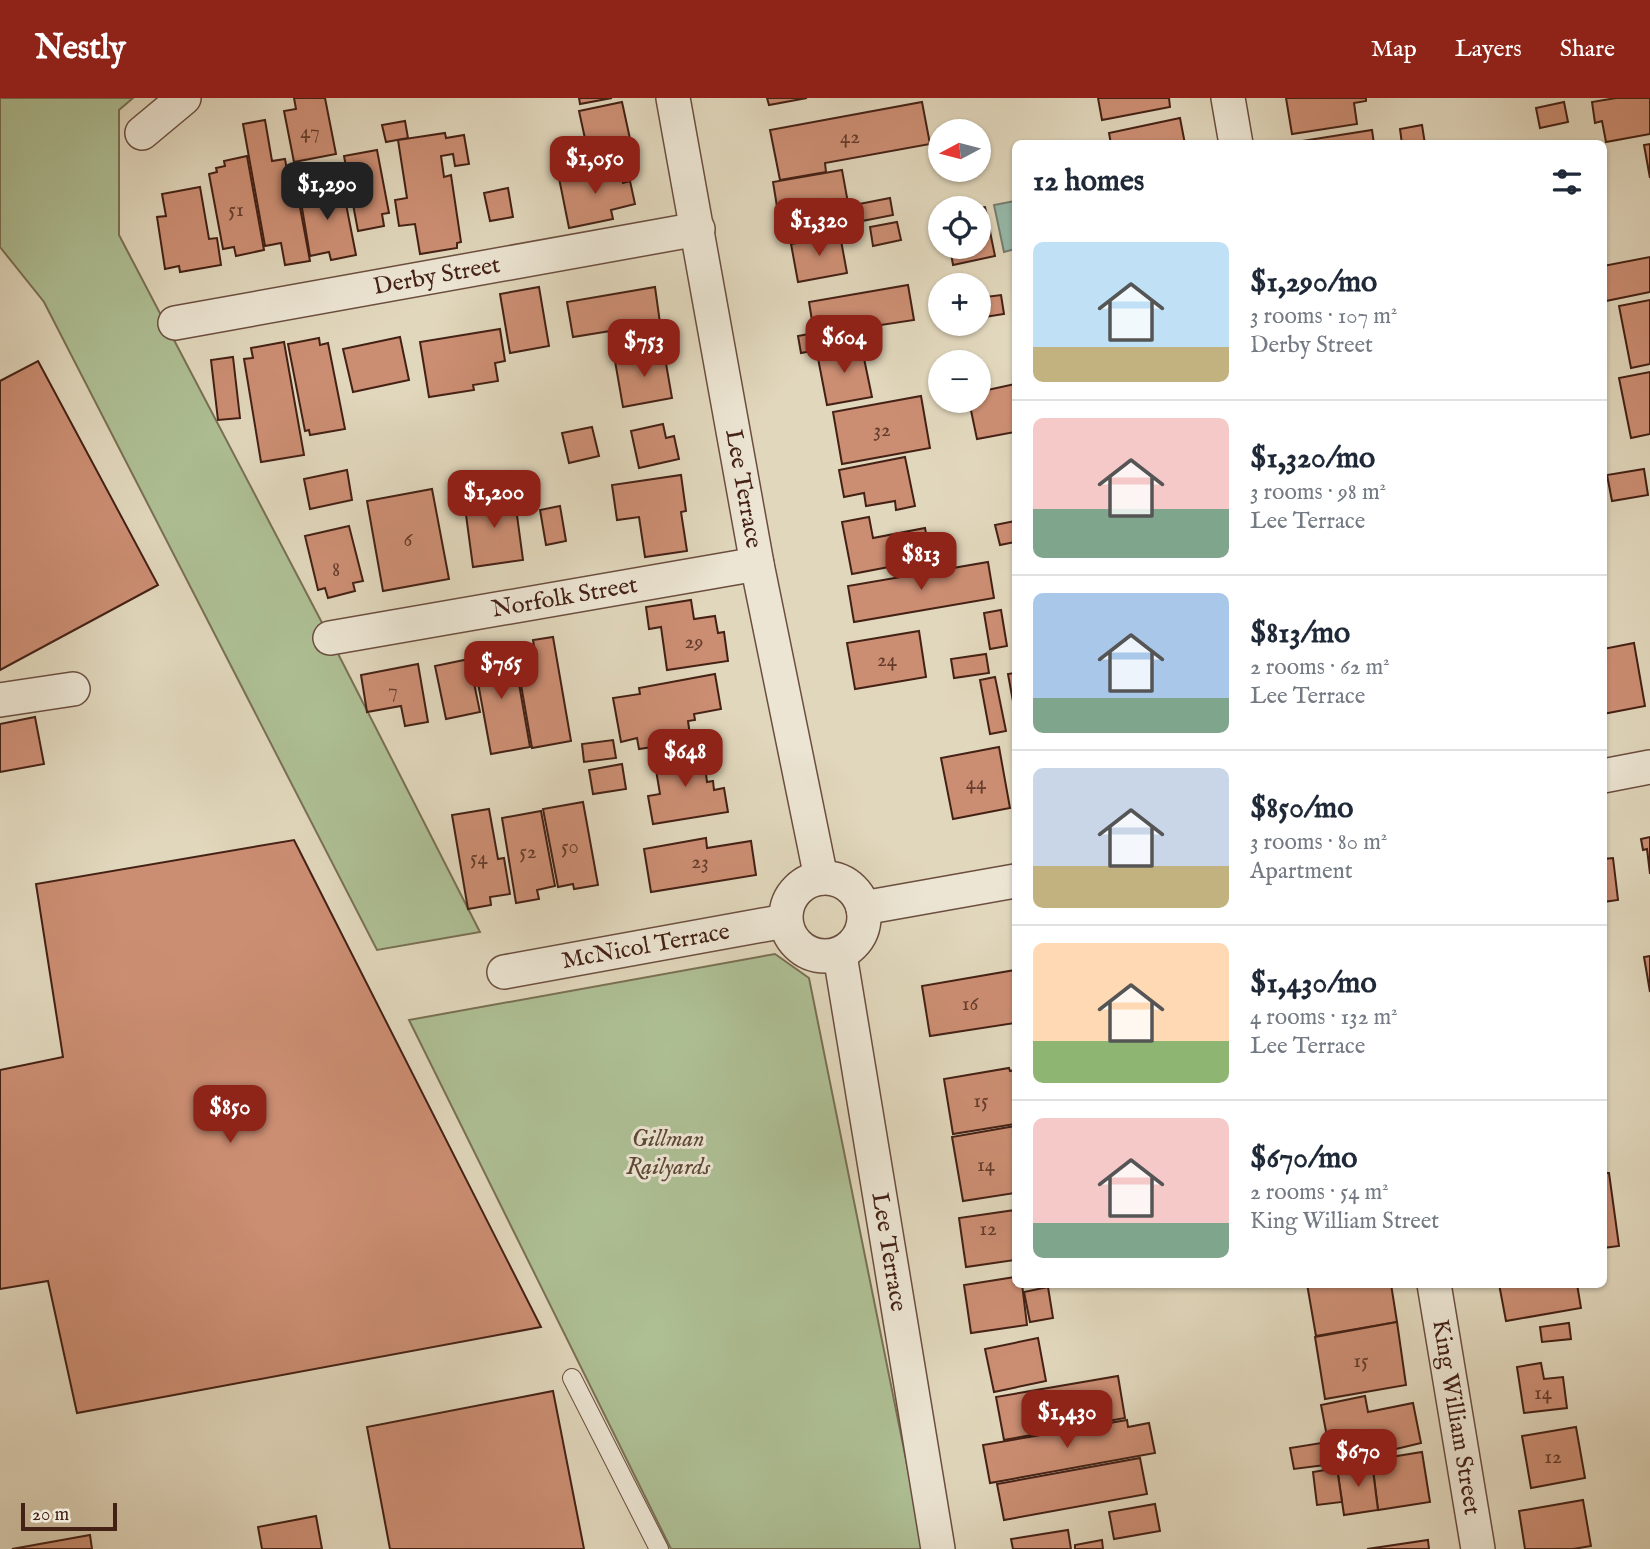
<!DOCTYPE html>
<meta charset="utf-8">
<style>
body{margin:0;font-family:"IM FELL English",serif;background:#f2f2f3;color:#1f2937;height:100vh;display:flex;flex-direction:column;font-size:26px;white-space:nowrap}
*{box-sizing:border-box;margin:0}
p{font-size:23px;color:#747a83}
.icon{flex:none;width:38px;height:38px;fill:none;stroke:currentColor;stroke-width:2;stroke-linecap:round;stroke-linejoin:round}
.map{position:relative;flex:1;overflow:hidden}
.drawer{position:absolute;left:1012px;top:42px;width:595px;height:1148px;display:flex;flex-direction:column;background:#fff;border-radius:10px;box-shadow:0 2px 5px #0004}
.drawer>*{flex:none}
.needle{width:46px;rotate:263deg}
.fabs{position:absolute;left:928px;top:21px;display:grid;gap:14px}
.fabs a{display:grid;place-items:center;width:63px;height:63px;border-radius:50%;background:#fff;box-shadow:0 2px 5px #0004;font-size:35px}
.scale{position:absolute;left:21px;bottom:18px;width:96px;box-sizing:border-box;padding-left:7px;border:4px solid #442115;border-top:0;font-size:19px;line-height:24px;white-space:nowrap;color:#442115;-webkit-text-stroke:5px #ece5d3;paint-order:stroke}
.price{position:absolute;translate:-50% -60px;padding:0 16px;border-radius:14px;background:#8f2418;color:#fff;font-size:23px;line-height:46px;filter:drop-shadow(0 2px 4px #0008)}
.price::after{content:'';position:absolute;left:50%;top:42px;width:21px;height:16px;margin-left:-10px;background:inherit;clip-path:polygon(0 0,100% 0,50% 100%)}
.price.on{background:#222;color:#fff}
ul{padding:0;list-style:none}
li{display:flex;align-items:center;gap:21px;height:175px;padding:0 21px}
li+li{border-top:2px solid #e0e1e3}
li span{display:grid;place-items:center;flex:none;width:196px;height:140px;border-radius:10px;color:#555}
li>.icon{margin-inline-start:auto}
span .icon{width:84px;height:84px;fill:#fffc;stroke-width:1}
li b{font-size:30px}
h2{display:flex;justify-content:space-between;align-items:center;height:84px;padding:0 21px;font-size:30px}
header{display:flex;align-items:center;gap:42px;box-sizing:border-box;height:98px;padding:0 35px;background:#8f2418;color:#fff}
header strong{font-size:33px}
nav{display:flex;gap:38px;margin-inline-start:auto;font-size:24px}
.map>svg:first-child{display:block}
</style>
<header>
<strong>Nestly</strong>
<nav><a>Map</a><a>Layers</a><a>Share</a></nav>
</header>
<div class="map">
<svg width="1650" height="1451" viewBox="0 0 1650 1451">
<rect width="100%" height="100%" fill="#e1d7bc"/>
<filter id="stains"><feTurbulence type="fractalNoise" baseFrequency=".00286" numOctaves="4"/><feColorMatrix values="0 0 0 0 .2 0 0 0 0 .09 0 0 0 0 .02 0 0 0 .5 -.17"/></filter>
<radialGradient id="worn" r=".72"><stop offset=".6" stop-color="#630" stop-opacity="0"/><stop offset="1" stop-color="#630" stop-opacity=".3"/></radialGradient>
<g fill="#aebf94" stroke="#797054" stroke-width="2">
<path d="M0,0H133L119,12V137L330,540L480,834L377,852L44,204L0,149Z"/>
<path d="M775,856L809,880L924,1451H671L409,922Z"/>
</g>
<path fill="#95baab" stroke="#757d6f" stroke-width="2" d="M1015,103V151L1004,154L994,107Z"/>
<g fill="#cc8e73" stroke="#442115" stroke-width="2">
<path d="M294,0H325L336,56L294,64L284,13L296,11Z"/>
<path d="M579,0H612L580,6Z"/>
<path d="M767,0H807L769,7Z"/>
<path d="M1098,0H1169L1170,9L1102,22Z"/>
<path d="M1286,0H1366V3L1354,5L1357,26L1292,36Z"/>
<path d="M1616,0H1650V36L1606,44L1602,23L1595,25L1592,4Z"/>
<path d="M622,4L632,50L589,59L579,13Z"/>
<path d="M922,4L930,46L825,65L826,74L780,82L770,32Z"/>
<path d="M1564,4L1568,24L1540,30L1536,10Z"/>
<path d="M1180,20L1185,46H1111L1109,35Z"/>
<path d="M265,22L272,63L285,61L288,78L294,77L310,163L285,167L281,145L265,148L243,26Z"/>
<path d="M405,23L408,40L386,44L382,27Z"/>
<path d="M1422,27L1425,46H1402L1400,31Z"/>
<path d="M1372,32L1374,46H1289V45Z"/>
<path d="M445,35L446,40L464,37L469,66L455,68L453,56L441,58L444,79L451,77L461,144L457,145V150L420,156L415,126L399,128L395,102L407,100L398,42Z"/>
<path d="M1650,46V80L1644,47Z"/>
<path d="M377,52L389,115L382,116L384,128L358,133L344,58Z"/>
<path d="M625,53V63L603,67L601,57Z"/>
<path d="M247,58L264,152L236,158L234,149L223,151L209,76L217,74L216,70L225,68L224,63Z"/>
<path d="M619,67L623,85L630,83L635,106L611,112L613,121L569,130L559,80Z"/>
<path d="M842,72L848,105L822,109L824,126L792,132L790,120L779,121L773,84Z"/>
<path d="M330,86L331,93L343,91L356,157L331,162L329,154L310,158L299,92Z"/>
<path d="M200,89L209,141L217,140L221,167L180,174L179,168L165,171L157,119L166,118L162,96Z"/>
<path d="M508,90L513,119L490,123L484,95Z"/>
<path d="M890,100L893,117L862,123L859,106Z"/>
<path d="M985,109L995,158L953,167L950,149H978V110Z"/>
<path d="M897,124L901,142L873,148L870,129Z"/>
<path d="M840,137L847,175L798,184L791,146Z"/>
<path d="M1650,159V194L1606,203L1603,168Z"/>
<path d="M908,187L914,222L874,228L876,240L822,248L823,251L801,255L798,238L814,235L809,204Z"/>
<path d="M539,189L549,248L510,255L500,196Z"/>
<path d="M655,189L660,225L573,239L567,204Z"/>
<path d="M1001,197L1004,216L978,220V200Z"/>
<path d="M1650,202V266L1631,270L1619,208Z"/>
<path d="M500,231L505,263L495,265L498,283L473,287L474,292L429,299L420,244Z"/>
<path d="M400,239L409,282L353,294L343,251Z"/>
<path d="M319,240L320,247L328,245L345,331L310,337L309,332L305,333L288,246Z"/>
<path d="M284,244L304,357L261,364L244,261L253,260L251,250Z"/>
<path d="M861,246L872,299L827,307L817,255Z"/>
<path d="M664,254L672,300L623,309L615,263Z"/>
<path d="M233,259L240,320L218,322L211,262Z"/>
<path d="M38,263L158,487L0,572V283Z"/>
<path d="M1650,274V336L1631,340L1619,280Z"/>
<path d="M1015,286V334L977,341L969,303H978V294Z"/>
<path d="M921,298L930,350L842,366L833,314Z"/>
<path d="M663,326L666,340L674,338L679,361L639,370L631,333Z"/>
<path d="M592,329L599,358L569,365L562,335Z"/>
<path d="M905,359L915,408L896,412L895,403L866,408L864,395L844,399L839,372Z"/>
<path d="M1644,371L1648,397L1612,403L1607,377Z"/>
<path d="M347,372L352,402L310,411L304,381Z"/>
<path d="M681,377L686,413L681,414L687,453L645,459L639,419L617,422L612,387Z"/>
<path d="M432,391L449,481L383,493L367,403Z"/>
<path d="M514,395L523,462L473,469L464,402Z"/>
<path d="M560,408L566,443L546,447L540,412Z"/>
<path d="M869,419L873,440L925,430L931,461L852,476L842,424Z"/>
<path d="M1015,423V444L1000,447L995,427Z"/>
<path d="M349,428L363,483L353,485L355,493L328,500L325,490L318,492L305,438Z"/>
<path d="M988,464L994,500L854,524L848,488Z"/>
<path d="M691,502L694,521L715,518L718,535L724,534L728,563L667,572L661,529L649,531L646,509Z"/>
<path d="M1001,512L1007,548L990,551L984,515Z"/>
<path d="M919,533L926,579L855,591L847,545Z"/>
<path d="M553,539L571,643L532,650L516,558L535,555L533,542Z"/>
<path d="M1634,545L1645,608L1603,616V551Z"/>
<path d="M492,548L494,561L514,557L530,649L491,656L472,552Z"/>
<path d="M986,556L989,575L954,580L951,561Z"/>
<path d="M469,561L480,614L446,621L435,568Z"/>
<path d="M418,566L428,624L405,628L401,608L367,614L361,577Z"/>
<path d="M1015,575V608L1014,609L1008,576Z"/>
<path d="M715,576L721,611L694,616L695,622L688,623L690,637L664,642L665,647L639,651L637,640L621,644L613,600L640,596L639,590Z"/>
<path d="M995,579L1006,633L990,636L980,582Z"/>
<path d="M35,619L44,666L0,674V626Z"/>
<path d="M613,642L616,660L584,664L582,646Z"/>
<path d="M999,649L1010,710L953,721L941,660Z"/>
<path d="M695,650L697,662L704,661L707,684L713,683L714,692L724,690L728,714L653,726L648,698L660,696L655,666L663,665L662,655Z"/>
<path d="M622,666L626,691L593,696L589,672Z"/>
<path d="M583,704L598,787L574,791L573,786L558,789L543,711Z"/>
<path d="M489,711L498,761L504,760L510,796L490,799L491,807L468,811L452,717Z"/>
<path d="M541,713L555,788L537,792L539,801L516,805L502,720Z"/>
<path d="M1650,739V776L1647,751L1643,752L1641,741Z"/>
<path d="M706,740L707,750L751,743L756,777L651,794L644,751Z"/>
<path d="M294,742L541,1229L77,1315L48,1183L0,1191V972L63,959L36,786Z"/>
<path d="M1613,760L1618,802L1603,804V761Z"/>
<path d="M1650,858V894L1644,859Z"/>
<path d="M1015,872V925L930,938L922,888Z"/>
<path d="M1009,970L1010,973L1015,972V1026L953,1036L944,981Z"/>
<path d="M1015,1028V1095L963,1103L952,1039Z"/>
<path d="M1603,1075H1609L1619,1148L1603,1150Z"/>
<path d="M1015,1112V1162L966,1169L959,1120Z"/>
<path d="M1015,1179V1186H1022L1027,1227L971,1235L964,1187Z"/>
<path d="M1307,1186H1391L1397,1224L1316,1238Z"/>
<path d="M1499,1186H1577L1581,1210L1506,1223Z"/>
<path d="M1048,1189L1053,1220L1030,1224L1024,1194Z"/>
<path d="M1397,1224L1406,1287L1325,1301L1315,1239Z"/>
<path d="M1569,1225L1571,1241L1542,1244L1540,1229Z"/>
<path d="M1038,1240L1046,1283L994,1294L985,1251Z"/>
<path d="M1541,1265L1544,1281L1563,1279L1567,1310L1524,1315L1517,1269Z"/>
<path d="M1118,1278L1125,1320L1004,1342L996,1299Z"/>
<path d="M553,1293L584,1451H390L367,1329Z"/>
<path d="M1365,1298L1368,1314L1413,1305L1421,1345L1333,1366L1294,1371L1290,1350L1328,1344L1321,1307Z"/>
<path d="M1127,1322L1128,1329L1149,1325L1155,1355L990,1385L983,1347Z"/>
<path d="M1576,1329L1585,1380L1531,1390L1522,1338Z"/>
<path d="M1422,1354L1430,1404L1378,1412L1372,1362Z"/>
<path d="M1140,1360L1147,1396L1004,1422L997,1386Z"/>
<path d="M1372,1365L1378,1412L1344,1417L1337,1370Z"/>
<path d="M1337,1370L1342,1404L1317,1407L1313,1374Z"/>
<path d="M1583,1402L1591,1448L1573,1451H1525L1519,1413Z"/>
<path d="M1155,1406L1160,1433L1114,1441L1109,1414Z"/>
<path d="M316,1418L322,1451H262L258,1429Z"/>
<path d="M1068,1432L1071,1451H1013L1011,1441Z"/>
<path d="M90,1437L92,1451H12Z"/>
<path d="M1102,1442L1103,1451H1075V1447Z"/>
<path d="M1428,1442L1429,1451H1367Z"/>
</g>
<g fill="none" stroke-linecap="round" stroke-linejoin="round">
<g stroke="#6b4e3f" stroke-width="20">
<path id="service" d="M572,1280L659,1451"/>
</g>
<g stroke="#6b4e3f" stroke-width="36">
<g id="minor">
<path id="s1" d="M673,0L757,466L821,780"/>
<path d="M1228,0L1236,46"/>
<path d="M142,35L184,0"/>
<path id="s2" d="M175,225L698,131"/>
<path id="s3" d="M330,540L757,466"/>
<path d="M0,602L73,591"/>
<path d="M1603,678L1650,669"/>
<circle cx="825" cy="819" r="39"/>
<path d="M863,810L1015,783"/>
<path id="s4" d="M840,857L938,1451"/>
<path id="s5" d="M504,874L785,823"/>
<path id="s6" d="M1434,1186L1478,1451"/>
</g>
</g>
<use href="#service" stroke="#ece5d3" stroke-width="18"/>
<use href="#minor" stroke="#ece5d3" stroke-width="33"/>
</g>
<g text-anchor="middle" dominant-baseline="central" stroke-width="6" stroke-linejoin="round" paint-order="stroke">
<g font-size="21" fill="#663c2c">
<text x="310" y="34">47</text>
<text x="850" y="39">42</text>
<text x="236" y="112">51</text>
<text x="882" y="332">32</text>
<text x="408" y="442">6</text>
<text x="336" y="472">8</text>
<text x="694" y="544">29</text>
<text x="887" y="562">24</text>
<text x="393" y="593">7</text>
<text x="976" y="685">44</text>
<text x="570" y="749">50</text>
<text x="528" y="754">52</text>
<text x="479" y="760">54</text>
<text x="700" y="764">23</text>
<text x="970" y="906">16</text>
<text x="981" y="1003">15</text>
<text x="986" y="1067">14</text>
<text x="988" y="1131">12</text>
<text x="1361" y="1263">15</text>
<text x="1543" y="1295">14</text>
<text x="1553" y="1359">12</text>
</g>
<g font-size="24" fill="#442115" stroke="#ece5d3">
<text stroke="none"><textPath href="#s2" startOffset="266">Derby Street</textPath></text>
<text stroke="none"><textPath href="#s1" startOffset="397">Lee Terrace</textPath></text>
<text stroke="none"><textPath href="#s3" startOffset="238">Norfolk Street</textPath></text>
<text stroke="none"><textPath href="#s5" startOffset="144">McNicol Terrace</textPath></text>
<text stroke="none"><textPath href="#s4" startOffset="301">Lee Terrace</textPath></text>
<text stroke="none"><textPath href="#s6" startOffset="135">King William Street</textPath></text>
</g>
<g font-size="24" font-style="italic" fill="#5e4835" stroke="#ece5d3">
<text x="668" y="1041">Gillman<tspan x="668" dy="28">Railyards</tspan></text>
</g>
</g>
<rect width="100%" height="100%" filter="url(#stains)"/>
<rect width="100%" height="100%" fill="url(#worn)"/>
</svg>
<div class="fabs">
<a><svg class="needle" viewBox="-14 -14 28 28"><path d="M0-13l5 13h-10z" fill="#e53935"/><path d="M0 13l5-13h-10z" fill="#747a83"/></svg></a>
<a><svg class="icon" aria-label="locate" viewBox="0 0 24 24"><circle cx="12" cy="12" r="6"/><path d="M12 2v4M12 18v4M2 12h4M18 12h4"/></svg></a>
<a>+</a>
<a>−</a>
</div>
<div class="scale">20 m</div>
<b class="price" style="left:595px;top:98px">$1,050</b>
<b class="price on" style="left:327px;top:124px">$1,290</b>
<b class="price" style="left:819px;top:160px">$1,320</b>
<b class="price" style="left:844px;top:277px">$604</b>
<b class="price" style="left:644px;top:281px">$753</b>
<b class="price" style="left:494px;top:432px">$1,200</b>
<b class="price" style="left:921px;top:494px">$813</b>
<b class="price" style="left:501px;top:603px">$765</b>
<b class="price" style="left:685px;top:691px">$648</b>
<b class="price" style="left:230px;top:1047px">$850</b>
<b class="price" style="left:1067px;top:1352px">$1,430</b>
<b class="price" style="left:1358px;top:1391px">$670</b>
<section class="drawer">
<h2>12 homes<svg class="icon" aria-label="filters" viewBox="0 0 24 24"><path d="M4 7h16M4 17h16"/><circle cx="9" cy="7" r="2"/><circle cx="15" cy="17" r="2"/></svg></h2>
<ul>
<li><span style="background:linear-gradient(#bfe0f5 75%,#c2b280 0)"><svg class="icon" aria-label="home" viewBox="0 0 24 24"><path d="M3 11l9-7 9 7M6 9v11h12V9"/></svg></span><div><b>$1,290/mo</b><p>3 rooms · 107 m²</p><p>Derby Street</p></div></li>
<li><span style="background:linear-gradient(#f6c9c9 65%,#7fa58c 0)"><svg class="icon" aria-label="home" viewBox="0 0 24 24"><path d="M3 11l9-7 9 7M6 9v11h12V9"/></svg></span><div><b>$1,320/mo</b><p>3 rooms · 98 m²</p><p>Lee Terrace</p></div></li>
<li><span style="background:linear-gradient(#a9c7e8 75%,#7fa58c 0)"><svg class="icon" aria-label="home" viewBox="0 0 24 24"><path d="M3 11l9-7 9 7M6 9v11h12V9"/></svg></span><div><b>$813/mo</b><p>2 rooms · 62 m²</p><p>Lee Terrace</p></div></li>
<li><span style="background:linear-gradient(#c9d6e8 70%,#c2b280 0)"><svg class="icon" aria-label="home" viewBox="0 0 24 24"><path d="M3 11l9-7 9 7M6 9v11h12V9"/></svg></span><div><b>$850/mo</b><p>3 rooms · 80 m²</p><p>Apartment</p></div></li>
<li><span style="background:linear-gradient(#ffd9b3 70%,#8fb573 0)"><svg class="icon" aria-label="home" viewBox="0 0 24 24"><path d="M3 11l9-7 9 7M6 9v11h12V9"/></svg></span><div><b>$1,430/mo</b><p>4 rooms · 132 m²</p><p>Lee Terrace</p></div></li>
<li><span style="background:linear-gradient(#f6c9c9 75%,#7fa58c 0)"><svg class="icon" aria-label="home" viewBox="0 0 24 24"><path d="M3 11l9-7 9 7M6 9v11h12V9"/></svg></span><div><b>$670/mo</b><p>2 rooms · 54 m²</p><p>King William Street</p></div></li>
</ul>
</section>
</div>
